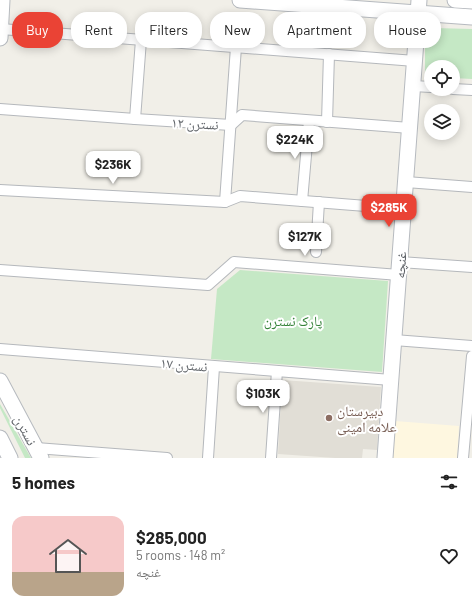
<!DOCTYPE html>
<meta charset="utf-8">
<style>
body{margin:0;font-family:Barlow,"Noto Naskh Arabic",sans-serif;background:#f2f2f2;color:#222;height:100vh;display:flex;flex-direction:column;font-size:15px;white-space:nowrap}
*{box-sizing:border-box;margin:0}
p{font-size:13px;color:#767676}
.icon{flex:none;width:22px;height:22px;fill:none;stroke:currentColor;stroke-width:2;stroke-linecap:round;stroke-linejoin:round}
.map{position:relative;height:458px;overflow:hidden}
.drawer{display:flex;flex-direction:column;background:#fff;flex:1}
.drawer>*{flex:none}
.banner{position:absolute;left:12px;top:12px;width:448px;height:36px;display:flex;gap:8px}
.buttons{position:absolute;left:424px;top:60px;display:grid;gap:8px}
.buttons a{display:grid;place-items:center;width:36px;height:36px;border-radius:50%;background:#fff;box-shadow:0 2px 10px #0003;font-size:20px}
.price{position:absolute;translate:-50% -34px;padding:0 9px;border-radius:8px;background:#fff;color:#222;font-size:13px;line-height:26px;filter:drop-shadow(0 1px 2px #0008)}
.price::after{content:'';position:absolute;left:50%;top:24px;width:12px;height:9px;margin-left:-6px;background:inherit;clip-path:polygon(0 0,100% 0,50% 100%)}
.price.active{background:#ea4335;color:#fff}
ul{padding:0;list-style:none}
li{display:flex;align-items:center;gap:12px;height:100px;padding:0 12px}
li span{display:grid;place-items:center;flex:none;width:112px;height:80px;border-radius:12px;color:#555}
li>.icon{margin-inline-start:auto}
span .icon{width:48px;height:48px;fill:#fffc;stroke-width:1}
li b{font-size:17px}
h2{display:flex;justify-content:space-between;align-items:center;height:48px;padding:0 12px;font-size:17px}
.pill{padding:0 14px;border-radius:16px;background:#fff;box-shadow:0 2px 10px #0003;font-size:14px;line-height:36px}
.pill.active{background:#ea4335;color:#fff}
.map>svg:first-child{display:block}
</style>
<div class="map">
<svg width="472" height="458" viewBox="0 0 472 458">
<rect width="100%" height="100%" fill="#f1efe8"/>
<path fill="#fef7e0" d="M395,421L459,426L457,458H393Z"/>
<path fill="#e1ded6" d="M282,380L381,387L377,450L363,449L362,458H335L278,454Z"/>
<g fill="#c5e8c5">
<path d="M425,26L434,28L472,29V79L453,78V67H431V76H425Z"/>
<path d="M240,270L388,281L382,372L211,359L217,289Z"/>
<path d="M0,404L31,458H25L0,408Z"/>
</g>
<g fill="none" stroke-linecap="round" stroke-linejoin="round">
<g stroke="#b5b8bc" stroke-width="12">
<g id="street">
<path d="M1,29L415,61"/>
<path d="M413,86L431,87"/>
<path d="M453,89L472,90"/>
<path d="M0,109L135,119L231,125L242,115L410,128"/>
<path d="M135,119L141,40"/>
<path d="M327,122L329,54"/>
<path d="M406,182L472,187"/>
<path d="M0,190L225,202L240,196L404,209"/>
<path d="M302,201L309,121"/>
<path d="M225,202L236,47"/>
<path d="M316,252L319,202"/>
<path d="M400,262L472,267"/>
<path d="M0,270L208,285L234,262L399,275"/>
<path d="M394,340L472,346"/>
<path d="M0,349L391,380"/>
<path d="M36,448L167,458"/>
<path d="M208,458L214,367"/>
<path d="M271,458L277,371"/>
<path d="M463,458L472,356"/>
</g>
</g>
<g stroke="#b6babf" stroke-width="17">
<g id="secondary">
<path d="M240,0L472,17"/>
<path d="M455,0L472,1"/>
<path d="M0,38L2,0"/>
<path d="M0,381L41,458"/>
<path d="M0,438L10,458"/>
<path d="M385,458L419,0"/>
</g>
</g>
<use href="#street" stroke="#fff" stroke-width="10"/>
<use href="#secondary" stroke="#fff" stroke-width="15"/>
</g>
<circle fill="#8d6e63" stroke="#fff" stroke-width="1.5" cx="329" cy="418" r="4"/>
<g text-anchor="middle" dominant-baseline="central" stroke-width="4" stroke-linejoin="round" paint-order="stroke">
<g font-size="14" fill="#5f6368" stroke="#fff">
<text transform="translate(195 123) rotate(3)">نسترن ۱۲</text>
<text transform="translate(400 265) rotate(-86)">غنچه</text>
<text transform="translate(184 364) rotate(5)">نسترن ۱۷</text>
<text transform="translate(26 430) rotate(62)">نسترن</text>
</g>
<g font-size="14" fill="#348238" stroke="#fff">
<text x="293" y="320">پارک نسترن</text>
</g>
<g font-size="14" fill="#785e54" stroke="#fff" text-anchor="start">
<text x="337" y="410">دبیرستان<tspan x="337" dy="16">علامه امینی</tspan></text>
</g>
</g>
</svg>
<div class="buttons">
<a><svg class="icon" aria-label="locate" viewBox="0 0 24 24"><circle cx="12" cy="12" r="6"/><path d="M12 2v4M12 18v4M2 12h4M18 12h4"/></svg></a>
<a><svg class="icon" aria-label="layers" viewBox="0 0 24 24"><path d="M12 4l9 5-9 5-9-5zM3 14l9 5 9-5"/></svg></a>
</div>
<b class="price" style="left:295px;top:160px">$224K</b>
<b class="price" style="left:113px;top:185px">$236K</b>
<b class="price active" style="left:389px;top:228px">$285K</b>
<b class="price" style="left:305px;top:257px">$127K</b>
<b class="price" style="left:263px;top:414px">$103K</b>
<div class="banner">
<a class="pill active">Buy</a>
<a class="pill">Rent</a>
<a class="pill">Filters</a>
<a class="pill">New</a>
<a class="pill">Apartment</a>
<a class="pill">House</a>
</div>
</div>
<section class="drawer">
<h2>5 homes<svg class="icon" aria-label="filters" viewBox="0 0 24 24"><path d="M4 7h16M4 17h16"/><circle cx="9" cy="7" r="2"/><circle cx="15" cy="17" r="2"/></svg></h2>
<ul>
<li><span style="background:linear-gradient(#f6c9c9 70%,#b9a48a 0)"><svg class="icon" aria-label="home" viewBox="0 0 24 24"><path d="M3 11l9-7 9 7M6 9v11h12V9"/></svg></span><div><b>$285,000</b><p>5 rooms · 148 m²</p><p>غنچه</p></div><svg class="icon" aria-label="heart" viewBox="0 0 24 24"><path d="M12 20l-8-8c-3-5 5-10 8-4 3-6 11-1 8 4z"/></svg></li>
</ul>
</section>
